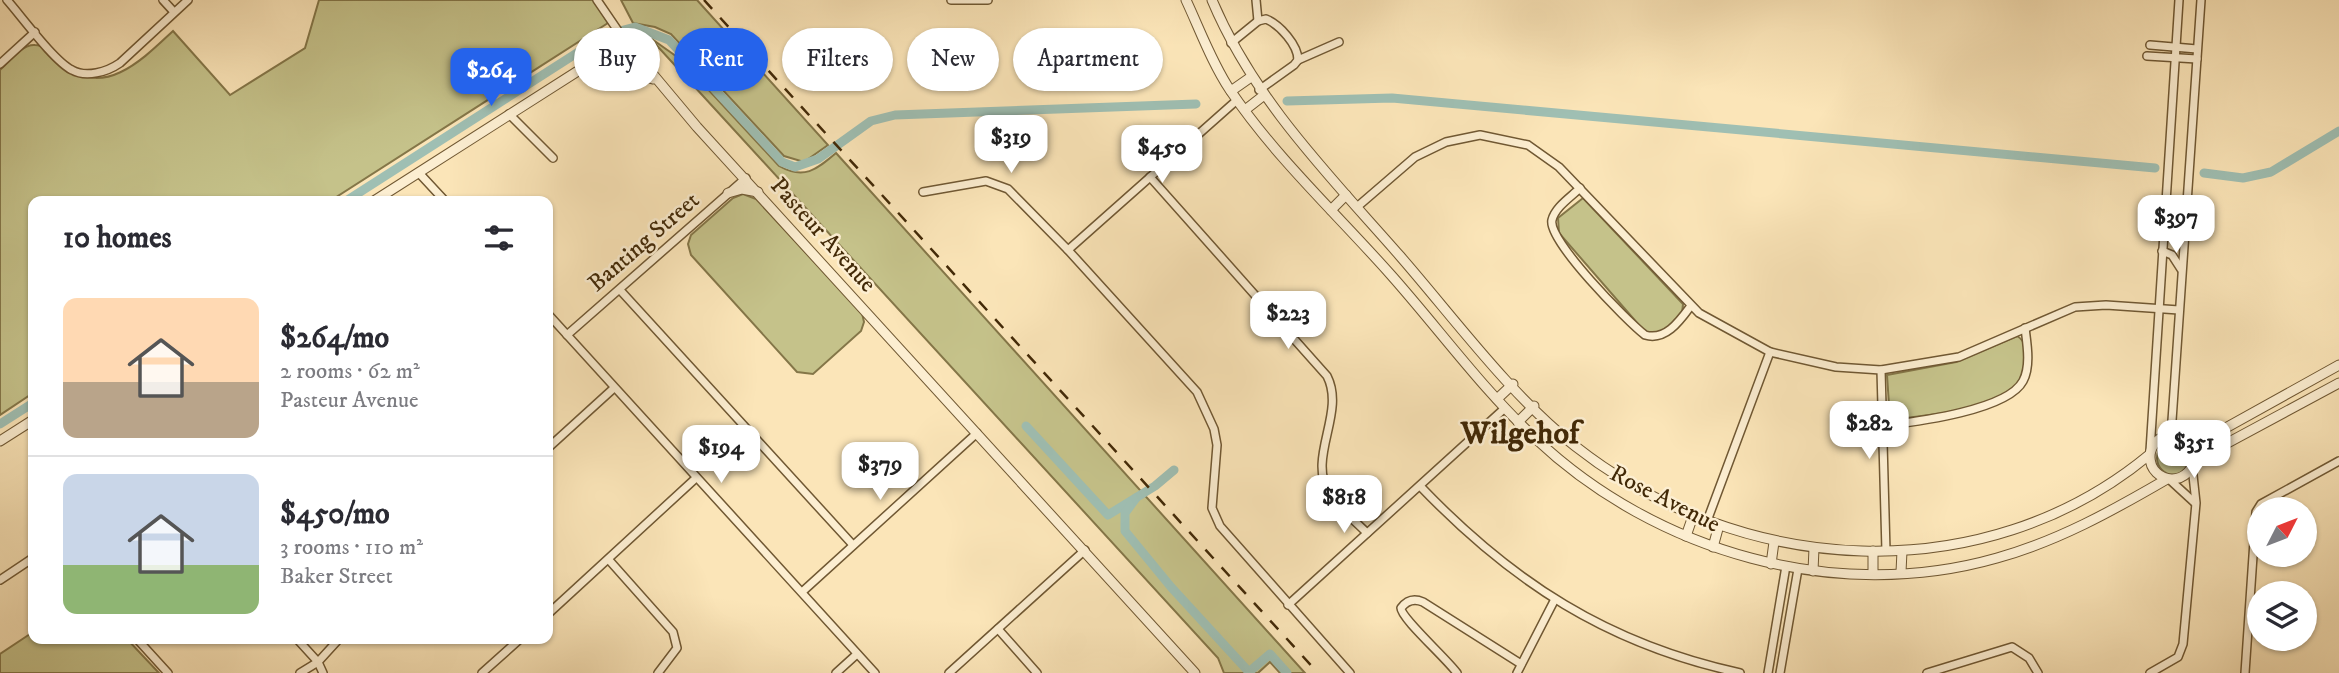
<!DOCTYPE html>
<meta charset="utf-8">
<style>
body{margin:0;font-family:"IM FELL DW Pica",serif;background:#f2f2f3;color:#2b2b33;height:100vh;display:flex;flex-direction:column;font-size:26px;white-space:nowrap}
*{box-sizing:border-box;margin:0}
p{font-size:23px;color:#7c7c81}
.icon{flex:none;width:38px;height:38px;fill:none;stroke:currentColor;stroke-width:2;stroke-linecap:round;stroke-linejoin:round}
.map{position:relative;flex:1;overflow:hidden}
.drawer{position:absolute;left:28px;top:196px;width:525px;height:448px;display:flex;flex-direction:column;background:#fff;border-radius:14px;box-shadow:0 2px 5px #0004}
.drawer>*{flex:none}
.guide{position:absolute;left:574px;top:28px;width:665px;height:63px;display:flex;gap:14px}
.needle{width:46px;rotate:48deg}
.buttons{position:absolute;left:2247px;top:497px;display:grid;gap:14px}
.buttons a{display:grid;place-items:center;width:70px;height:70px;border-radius:50%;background:#fff;box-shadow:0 2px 5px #0004;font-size:35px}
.price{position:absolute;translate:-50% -60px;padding:0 16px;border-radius:14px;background:#fff;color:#222;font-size:23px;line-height:46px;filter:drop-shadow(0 2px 4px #0008)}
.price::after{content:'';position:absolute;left:50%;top:42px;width:21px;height:16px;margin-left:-10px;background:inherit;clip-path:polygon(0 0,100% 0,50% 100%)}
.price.on{background:#2563eb;color:#fff}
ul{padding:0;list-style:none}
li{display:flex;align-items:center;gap:21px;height:175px;padding:0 35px}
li+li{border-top:2px solid #e1e1e2}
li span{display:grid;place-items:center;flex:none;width:196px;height:140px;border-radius:14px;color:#555}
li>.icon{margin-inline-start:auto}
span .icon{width:84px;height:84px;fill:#fffc;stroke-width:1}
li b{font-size:30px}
h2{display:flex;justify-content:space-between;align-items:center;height:84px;padding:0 35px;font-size:30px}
.chip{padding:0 24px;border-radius:32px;background:#fff;box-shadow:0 2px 5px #0004;font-size:24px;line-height:63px}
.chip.on{background:#2563eb;color:#fff}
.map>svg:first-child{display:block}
</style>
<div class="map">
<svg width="2339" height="673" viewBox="0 0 2339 673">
<rect width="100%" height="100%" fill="#fbe5b8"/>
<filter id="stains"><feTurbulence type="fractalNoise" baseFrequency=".00286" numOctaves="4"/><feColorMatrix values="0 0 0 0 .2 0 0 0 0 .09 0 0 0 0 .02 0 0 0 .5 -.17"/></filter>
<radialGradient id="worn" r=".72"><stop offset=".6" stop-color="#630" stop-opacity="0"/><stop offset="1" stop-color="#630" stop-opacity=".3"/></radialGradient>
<g fill="#c5c28a" stroke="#847648" stroke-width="2">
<path d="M319,0H594L608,23L330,201H33V393L0,415V70C9,62 22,44 35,45C47,45 58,60 66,66C105,99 145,57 173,31L230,95L305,48Z"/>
<path d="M621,0H697L828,145L804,162L784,156L671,34L655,27L633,23Z"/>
<path d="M649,37L680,59L779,166C804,180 816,170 836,153L1305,673H1280L1270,662L1258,673H1224L1218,658Z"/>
<path d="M743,194L756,199L862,313L864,322L861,331L813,374L797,372L691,255L688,244L691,235L733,198Z"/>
<path d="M1583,198L1683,304C1683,325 1664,336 1645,332L1559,233L1558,218Z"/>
<path d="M2017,336C2026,341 2026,351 2026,360C2025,368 2023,380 2017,386C1992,410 1924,416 1890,420L1887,375L1956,362Z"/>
<circle cx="2174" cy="458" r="17"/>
<path d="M33,632V639H127L159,673H0V654Z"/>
</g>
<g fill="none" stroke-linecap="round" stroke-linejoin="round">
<g stroke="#9fbfb3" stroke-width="9">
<path d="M1287,101L1392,98L2155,168"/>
<path d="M2204,173L2243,178L2271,172L2339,131"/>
<path d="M346,201L605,35L635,27L669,40L782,162L795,167L818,159L871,121L895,115L1196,104"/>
<path d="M0,424L33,403"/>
<path d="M1026,426L1108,515L1155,486L1174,470"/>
<path d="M1136,498L1125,513V531L1171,587L1249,672L1270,654L1287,673"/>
</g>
<g stroke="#705833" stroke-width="10">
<g id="minor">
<path d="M7,0C22,17 54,61 72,70C86,78 107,72 120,63L188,0"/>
<path d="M163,0L174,12"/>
<path d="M597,0L625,41"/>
<path d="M951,0H988"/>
<path d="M1256,0L1258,21"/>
<path d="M1231,43L1258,21L1266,19C1280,25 1298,45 1298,60L1294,65L1259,90"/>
<path d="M2150,45L2197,49"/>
<path d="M2147,56L2197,59"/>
<path d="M1298,60L1339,42"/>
<path d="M0,64L35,32"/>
<path d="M509,114L553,158"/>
<path d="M419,173L445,201"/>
<path d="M1150,177L1327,376C1346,413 1307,457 1329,493C1339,508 1355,521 1367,533"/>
<path d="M1580,188C1571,197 1555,207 1552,220C1547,240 1627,321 1645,335C1665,341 1679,322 1690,307"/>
<path d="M923,192L986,181L1008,189L1068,250L1197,392L1214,429L1217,445L1212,508L1220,526L1350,673"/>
<path d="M1357,207L1415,157L1446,142L1480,135L1528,145L1559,167L1699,313L1770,352L1836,367L1881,370L1959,357L2075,307L2106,305L2179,310"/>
<path d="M1068,250L1237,100"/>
<path d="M2162,251L2172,255L2181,269"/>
<path d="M620,290L853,545"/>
<path d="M548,314L875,673"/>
<path d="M567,335L746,178"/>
<path d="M1881,370L1886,551"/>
<path d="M1882,426C1913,422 2007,411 2023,381C2031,366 2027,344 2025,328"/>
<path d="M2171,435L2201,0"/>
<path d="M548,448L614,388"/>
<path d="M2150,451L2179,0"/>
<path d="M2170,480L2195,503"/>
<path d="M1420,486C1512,582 1607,644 1740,673"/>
<path d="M1707,521L1770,352"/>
<path d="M609,560L673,632L677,648L658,673"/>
<path d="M0,580L33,558"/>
<path d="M802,592L977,433"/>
<path d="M1288,605L1505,408"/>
<path d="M548,614L696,478"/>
<path d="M998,629L1037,673"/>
<path d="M137,639L168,673"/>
<path d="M297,639L318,662L323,673"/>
<path d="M300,673L318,662L339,639"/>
<path d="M482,673L520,639"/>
<path d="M836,673L857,654"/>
<path d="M949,673L1085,550"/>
<path d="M1457,673C1446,658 1401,618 1401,608C1407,600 1414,598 1423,602L1521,664"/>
<path d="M1517,673L1554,601"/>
<path d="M1768,673L1786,566"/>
<path d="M1780,673L1798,569"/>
<path d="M1927,673L2012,647L2029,658L2038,673"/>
<path d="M2150,673L2178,657L2183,644L2196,503L2192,466"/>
<path d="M2245,673L2256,512L2261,504L2339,461"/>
</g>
</g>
<g stroke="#705833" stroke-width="11">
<g id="tertiary">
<path d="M1186,0C1200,30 1212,63 1230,90C1276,158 1337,214 1391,275C1439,329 1483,390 1536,439C1656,552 1836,604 1997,558C2058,541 2112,511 2167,479"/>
<path d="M1212,0C1254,100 1329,175 1400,256C1454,318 1511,396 1575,446C1741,577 1983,592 2149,455"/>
<path d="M581,70L620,69L653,79"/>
<path d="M1231,91L1251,77"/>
<path d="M1245,110L1263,96"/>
<path d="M728,193L742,189L758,192"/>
<path d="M374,201L625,41L697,127L1195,673"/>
<path d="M1331,210L1346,195"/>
<path d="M1497,399L1513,384"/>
<path d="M1518,422L1534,406"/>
<circle cx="2172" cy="457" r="22"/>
<path d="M0,441L33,420"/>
<path d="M2187,441L2213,435L2339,365"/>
<path d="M2194,461L2339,383"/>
<path d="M1686,536L1693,516"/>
<path d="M1713,547L1719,525"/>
<path d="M1771,564L1774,542"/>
<path d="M1813,571L1814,548"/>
<path d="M1901,572L1902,551"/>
<path d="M1873,574V551"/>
</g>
</g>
<use href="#minor" stroke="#fceed1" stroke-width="7"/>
<use href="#tertiary" stroke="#fceed1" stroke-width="9"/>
<path stroke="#422907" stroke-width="2.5" stroke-dasharray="12 12" stroke-linecap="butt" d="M704,0L1318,673"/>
</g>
<g text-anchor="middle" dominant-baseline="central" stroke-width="5" stroke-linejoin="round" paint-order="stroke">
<g font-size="24" fill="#422907" stroke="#fceed1">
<text transform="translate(823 235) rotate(48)">Pasteur Avenue</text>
<text transform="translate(644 242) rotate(-41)">Banting Street</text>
<text transform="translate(1665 499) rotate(27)">Rose Avenue</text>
</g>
<g font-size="32" font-weight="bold" fill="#422907" stroke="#fceed1">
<text x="1520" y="434">Wilgehof</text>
</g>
</g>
<rect width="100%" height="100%" filter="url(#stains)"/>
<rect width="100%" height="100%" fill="url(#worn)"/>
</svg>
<div class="buttons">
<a><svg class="needle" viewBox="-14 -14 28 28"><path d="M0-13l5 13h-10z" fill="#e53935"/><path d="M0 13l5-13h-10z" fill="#7c7c81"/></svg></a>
<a><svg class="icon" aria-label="layers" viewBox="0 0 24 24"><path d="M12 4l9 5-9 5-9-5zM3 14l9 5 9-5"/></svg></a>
</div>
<b class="price on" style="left:491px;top:108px">$264</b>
<b class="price" style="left:1011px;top:175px">$319</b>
<b class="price" style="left:1162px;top:185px">$450</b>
<b class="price" style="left:2176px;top:255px">$397</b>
<b class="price" style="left:1288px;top:351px">$223</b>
<b class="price" style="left:1869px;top:461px">$282</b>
<b class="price" style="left:2194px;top:480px">$351</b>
<b class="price" style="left:721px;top:485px">$194</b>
<b class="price" style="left:880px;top:502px">$379</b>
<b class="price" style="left:1344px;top:535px">$818</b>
<div class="guide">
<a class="chip">Buy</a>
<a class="chip on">Rent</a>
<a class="chip">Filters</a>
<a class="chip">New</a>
<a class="chip">Apartment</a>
</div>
<section class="drawer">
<h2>10 homes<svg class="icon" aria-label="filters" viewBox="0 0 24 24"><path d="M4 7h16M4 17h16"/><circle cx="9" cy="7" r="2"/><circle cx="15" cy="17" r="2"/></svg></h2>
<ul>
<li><span style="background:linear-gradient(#ffd9b3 60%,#b9a48a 0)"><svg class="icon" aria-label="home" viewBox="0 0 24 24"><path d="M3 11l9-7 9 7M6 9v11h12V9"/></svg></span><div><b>$264/mo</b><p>2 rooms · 62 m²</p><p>Pasteur Avenue</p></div></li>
<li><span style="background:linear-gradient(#c9d6e8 65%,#8fb573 0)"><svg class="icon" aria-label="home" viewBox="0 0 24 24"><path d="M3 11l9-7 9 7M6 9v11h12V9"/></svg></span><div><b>$450/mo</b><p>3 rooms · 110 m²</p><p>Baker Street</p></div></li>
</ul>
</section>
</div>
